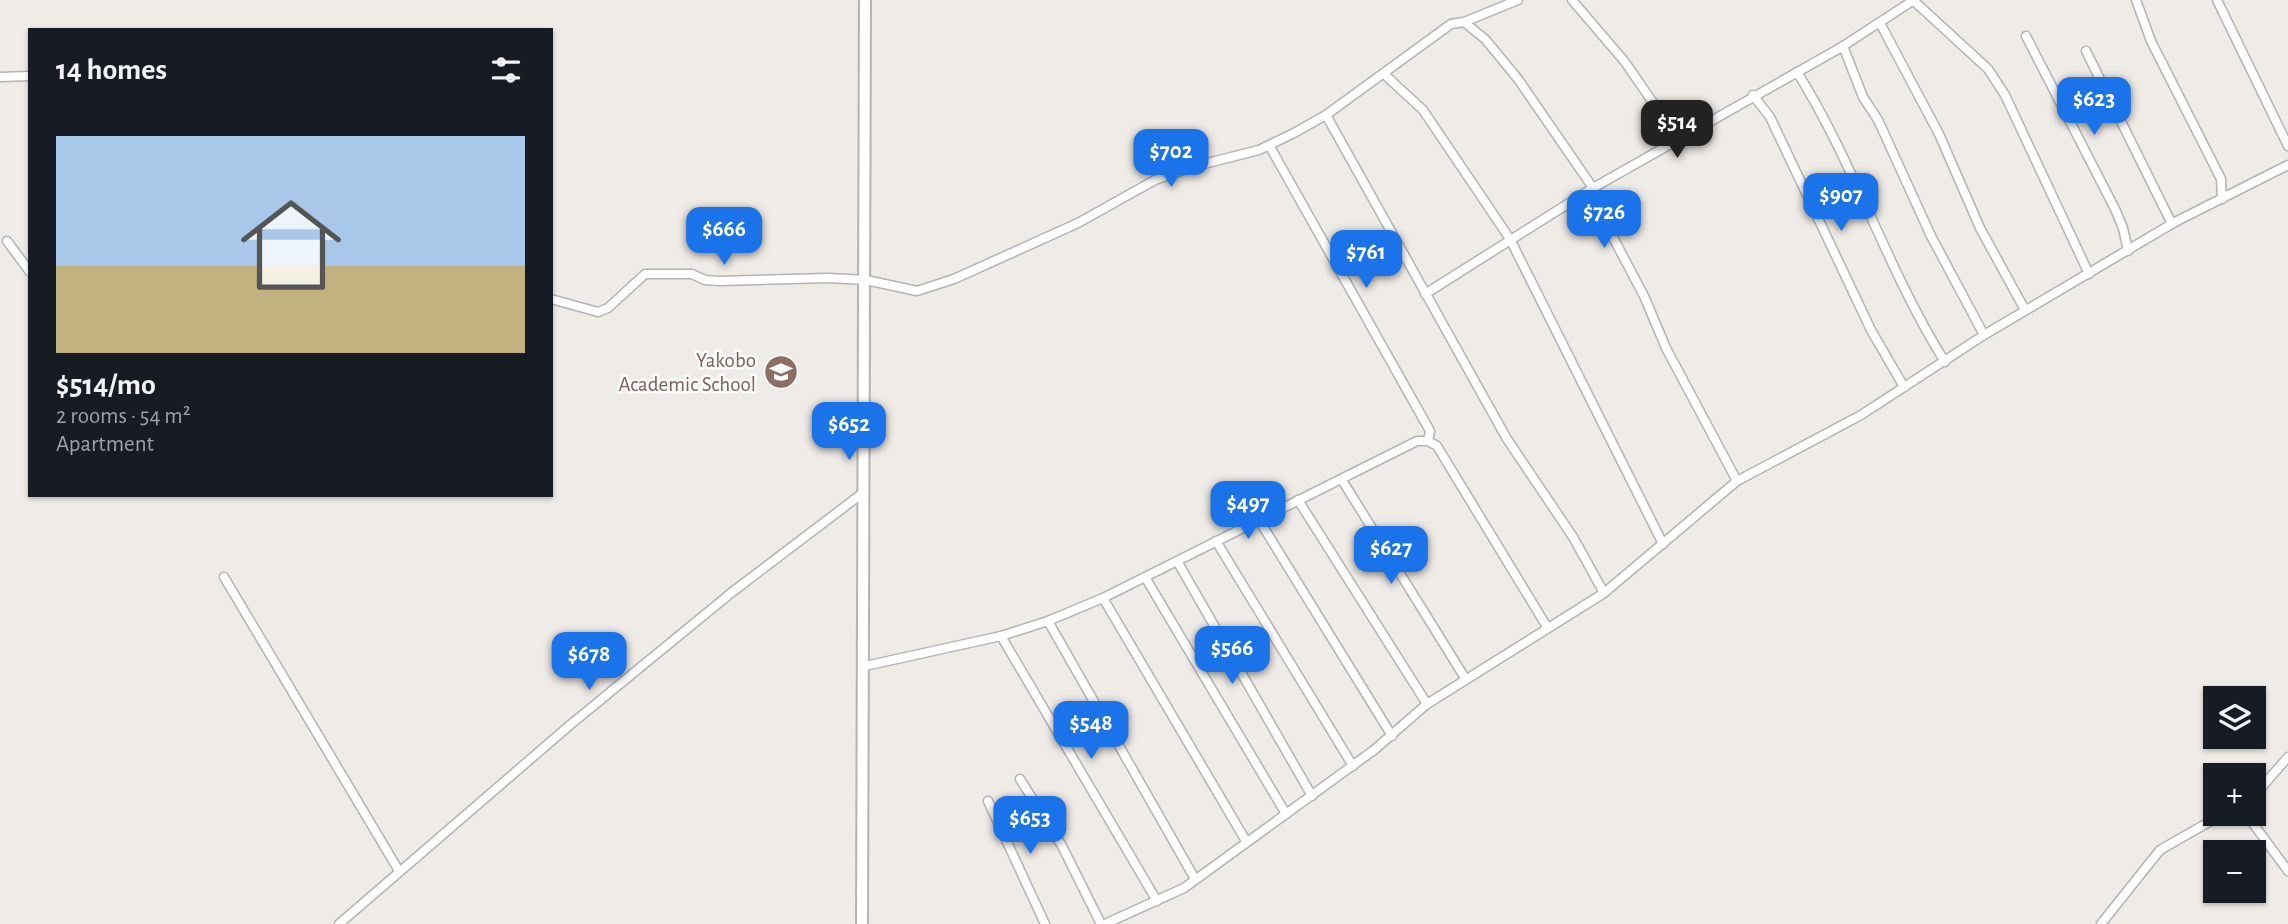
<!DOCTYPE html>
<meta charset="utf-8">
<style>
body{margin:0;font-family:"Alegreya Sans",sans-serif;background:#20242c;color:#f1f3f6;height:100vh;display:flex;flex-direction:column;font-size:26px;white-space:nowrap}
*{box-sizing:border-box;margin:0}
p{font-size:23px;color:#9ea1a6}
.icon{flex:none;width:38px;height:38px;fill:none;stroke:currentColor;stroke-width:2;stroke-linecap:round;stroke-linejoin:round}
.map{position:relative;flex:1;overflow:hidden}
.panel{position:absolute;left:28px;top:28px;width:525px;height:469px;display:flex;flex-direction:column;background:#171b24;border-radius:0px;box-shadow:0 2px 5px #0004}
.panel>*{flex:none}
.controls{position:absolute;left:2203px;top:686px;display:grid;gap:14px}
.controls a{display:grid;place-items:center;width:63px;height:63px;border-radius:0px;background:#171b24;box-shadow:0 2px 5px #0004;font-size:35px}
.price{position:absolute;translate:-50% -60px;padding:0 16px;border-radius:14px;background:#1a73e8;color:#fff;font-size:23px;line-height:46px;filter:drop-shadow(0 2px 4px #0008)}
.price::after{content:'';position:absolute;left:50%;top:42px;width:21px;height:16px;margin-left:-10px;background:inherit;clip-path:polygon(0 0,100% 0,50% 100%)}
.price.on{background:#222;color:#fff}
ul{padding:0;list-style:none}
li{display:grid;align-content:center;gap:14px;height:371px;padding:0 28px}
li span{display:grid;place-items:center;height:217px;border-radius:0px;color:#555}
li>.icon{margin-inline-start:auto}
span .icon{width:126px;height:126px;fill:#fffc;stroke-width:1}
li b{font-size:30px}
h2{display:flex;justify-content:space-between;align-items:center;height:84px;padding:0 28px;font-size:30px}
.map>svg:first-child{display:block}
</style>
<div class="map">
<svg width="2288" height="924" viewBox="0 0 2288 924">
<rect width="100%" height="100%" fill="#efebe6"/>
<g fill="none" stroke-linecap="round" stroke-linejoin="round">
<g stroke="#b1b4b7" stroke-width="11">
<g id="minor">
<path d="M1572,0L1625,62L1680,142"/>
<path d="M2136,0L2151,41L2221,179L2222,199"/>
<path d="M2217,0L2288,146"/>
<path d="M1914,1L1988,69L2005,95L2089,274"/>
<path d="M1464,22L1485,39L1518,79L1593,188L1598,209L1644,296L1666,348L1737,481"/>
<path d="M1880,23L1939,134L1980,228L2025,310"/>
<path d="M2026,36L2115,209L2123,228L2128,251"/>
<path d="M1843,46L1863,97L1878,120L1931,236L1984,335"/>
<path d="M2086,51L2172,224"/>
<path d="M1797,72C1855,164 1887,270 1945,362"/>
<path d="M1384,74L1423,110L1510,239L1663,544"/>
<path d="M0,77L30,76"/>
<path d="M1753,95L1770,117L1871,330L1904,387"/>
<path d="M1326,115L1507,439L1573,537L1604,593"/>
<path d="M1269,145L1430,431L1428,441"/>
<path d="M7,241L30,272"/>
<path d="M1425,294L1593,188L1840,48L1914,0"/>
<path d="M551,299L598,312L608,308L645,274H692L705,280L720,281L828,278L866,280L917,291L954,279L1078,223L1155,180L1192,167L1259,150L1294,133L1326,115L1451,24L1464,22L1518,0"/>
<path d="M1342,480L1465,678"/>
<path d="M1298,500L1427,704"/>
<path d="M1259,520L1392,736"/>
<path d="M1216,541L1353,766"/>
<path d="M1177,561L1312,796"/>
<path d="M224,577L399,871"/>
<path d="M1145,577L1286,814"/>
<path d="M1103,598L1246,841"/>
<path d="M1048,621L1195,879"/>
<path d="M1001,636L1157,901"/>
<path d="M865,666L1001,636L1048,621L1103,598L1417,441H1428L1437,446L1547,627"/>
<path d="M1020,779L1062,846L1101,924"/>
<path d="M2254,796L2288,757"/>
<path d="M988,801L1045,924"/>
<path d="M2246,814L2288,871"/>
<path d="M339,924L570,725L731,593L864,492"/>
<path d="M1105,924L1184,888L1374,750L1427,704L1604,593L1737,481L1861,415L1984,335L2175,222L2288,165"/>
<path d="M2101,924L2160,850L2216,818L2234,814"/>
</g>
</g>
<g stroke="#b1b4b7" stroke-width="14">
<path id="tertiary" d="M862,924L865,0"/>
</g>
<use href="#minor" stroke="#fff" stroke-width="8"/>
<use href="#tertiary" stroke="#fff" stroke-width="10"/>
</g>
<defs>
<g id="school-disc" transform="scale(1.75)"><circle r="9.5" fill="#8d6e63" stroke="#fff"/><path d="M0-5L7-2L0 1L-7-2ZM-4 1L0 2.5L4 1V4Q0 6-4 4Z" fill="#fff"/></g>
</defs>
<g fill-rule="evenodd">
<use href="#school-disc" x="781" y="372"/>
</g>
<g text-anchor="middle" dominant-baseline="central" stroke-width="5" stroke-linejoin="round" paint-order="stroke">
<g font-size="21" fill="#785e54" stroke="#fff" text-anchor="end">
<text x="756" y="360">Yakobo<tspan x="756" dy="24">Academic School</tspan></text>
</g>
</g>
</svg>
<div class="controls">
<a><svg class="icon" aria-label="layers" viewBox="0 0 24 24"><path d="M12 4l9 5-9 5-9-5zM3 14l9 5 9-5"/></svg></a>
<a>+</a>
<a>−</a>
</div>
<b class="price" style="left:2094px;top:137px">$623</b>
<b class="price on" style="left:1677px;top:160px">$514</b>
<b class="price" style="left:1171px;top:189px">$702</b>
<b class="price" style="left:1841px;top:233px">$907</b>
<b class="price" style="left:1604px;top:250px">$726</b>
<b class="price" style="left:724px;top:267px">$666</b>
<b class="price" style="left:1366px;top:290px">$761</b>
<b class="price" style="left:849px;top:462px">$652</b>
<b class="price" style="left:1248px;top:541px">$497</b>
<b class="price" style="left:1391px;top:586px">$627</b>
<b class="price" style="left:1232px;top:686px">$566</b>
<b class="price" style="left:589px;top:692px">$678</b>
<b class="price" style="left:1091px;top:761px">$548</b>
<b class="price" style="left:1030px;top:856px">$653</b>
<section class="panel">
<h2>14 homes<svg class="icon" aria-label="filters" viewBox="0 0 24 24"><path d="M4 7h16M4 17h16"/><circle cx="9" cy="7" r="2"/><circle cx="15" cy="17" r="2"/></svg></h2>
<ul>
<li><span style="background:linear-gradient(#a9c7e8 60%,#c2b280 0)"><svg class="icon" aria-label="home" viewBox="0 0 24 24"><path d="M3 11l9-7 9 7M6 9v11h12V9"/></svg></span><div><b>$514/mo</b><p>2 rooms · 54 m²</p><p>Apartment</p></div></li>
</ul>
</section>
</div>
